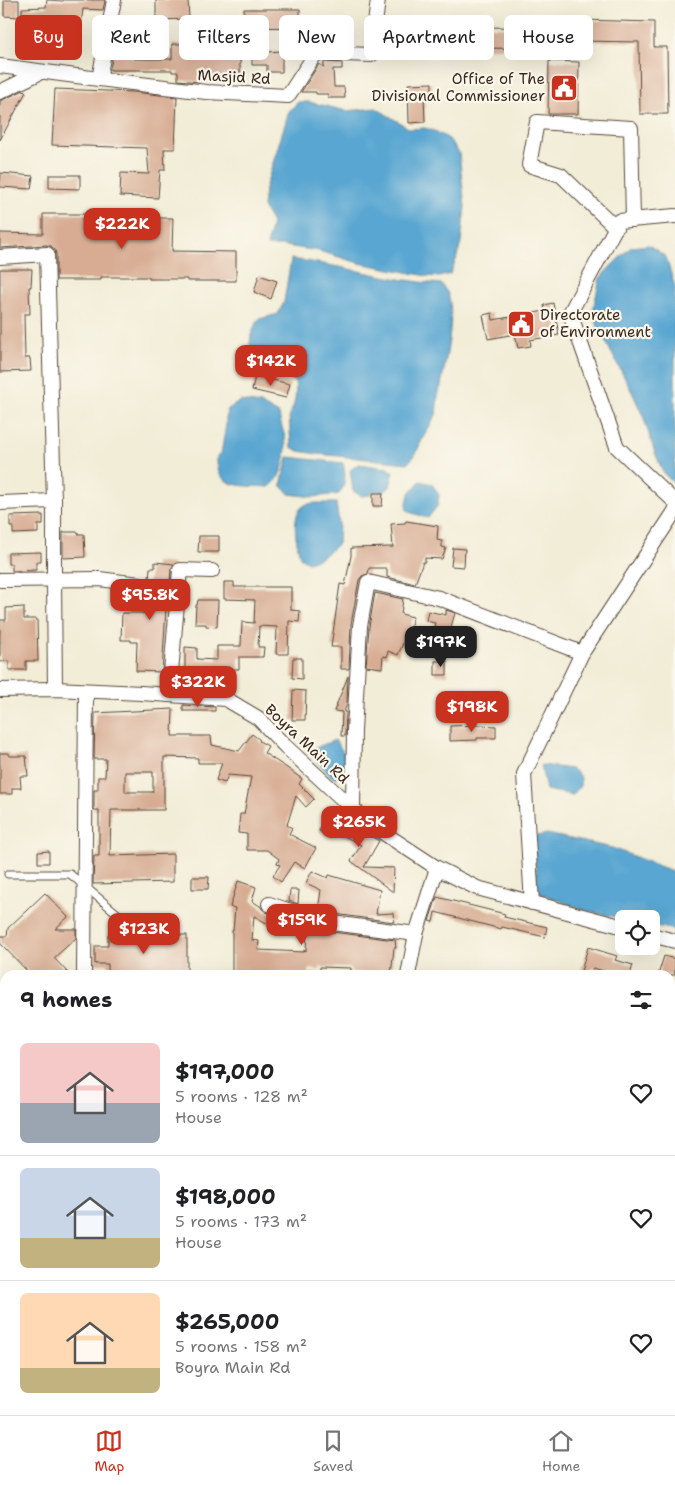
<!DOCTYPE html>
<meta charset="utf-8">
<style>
body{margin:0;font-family:"Shantell Sans",sans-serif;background:#f2f2f2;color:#202124;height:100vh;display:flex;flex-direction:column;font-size:19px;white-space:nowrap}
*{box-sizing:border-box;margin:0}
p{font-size:16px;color:#757577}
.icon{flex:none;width:28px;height:28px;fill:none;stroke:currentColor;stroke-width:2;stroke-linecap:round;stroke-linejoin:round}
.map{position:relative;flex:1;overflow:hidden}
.sheet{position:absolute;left:0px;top:970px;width:675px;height:445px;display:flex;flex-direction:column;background:#fff;border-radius:15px 15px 0 0;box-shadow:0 5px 20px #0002}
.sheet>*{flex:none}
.top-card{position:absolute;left:15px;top:15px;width:645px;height:45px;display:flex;gap:10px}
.controls{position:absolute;left:615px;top:910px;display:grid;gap:10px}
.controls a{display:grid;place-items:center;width:45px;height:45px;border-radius:8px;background:#fff;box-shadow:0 5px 20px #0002;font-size:25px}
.price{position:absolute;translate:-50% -42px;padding:0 11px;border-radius:10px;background:#c8321e;color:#fff;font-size:16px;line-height:32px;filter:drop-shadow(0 1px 2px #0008)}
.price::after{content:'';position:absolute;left:50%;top:30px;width:15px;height:11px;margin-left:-8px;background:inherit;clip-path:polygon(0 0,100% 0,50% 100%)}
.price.active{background:#222;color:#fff}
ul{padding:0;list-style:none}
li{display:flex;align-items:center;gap:15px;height:125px;padding:0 20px}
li+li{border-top:1px solid #e0e0e0}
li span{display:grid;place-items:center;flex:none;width:140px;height:100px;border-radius:8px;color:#555}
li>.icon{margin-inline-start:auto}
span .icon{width:60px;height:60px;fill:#fffc;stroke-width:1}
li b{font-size:21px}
h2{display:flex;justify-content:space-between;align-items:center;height:60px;padding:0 20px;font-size:21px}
.pill{padding:0 18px;border-radius:8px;background:#fff;box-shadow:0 5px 20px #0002;font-size:18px;line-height:45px}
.pill.active{background:#c8321e;color:#fff}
.dock{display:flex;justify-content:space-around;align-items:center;height:70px;border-top:1px solid #e0e0e0;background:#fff;font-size:14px;color:#757577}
.dock a{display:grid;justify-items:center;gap:2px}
.dock .active{color:#c8321e}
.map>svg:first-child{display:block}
</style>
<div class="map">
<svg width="675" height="1415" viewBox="0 0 675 1415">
<rect width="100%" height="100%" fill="#fbf7ec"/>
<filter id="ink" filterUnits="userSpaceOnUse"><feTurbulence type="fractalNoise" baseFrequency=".02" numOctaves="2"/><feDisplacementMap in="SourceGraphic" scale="10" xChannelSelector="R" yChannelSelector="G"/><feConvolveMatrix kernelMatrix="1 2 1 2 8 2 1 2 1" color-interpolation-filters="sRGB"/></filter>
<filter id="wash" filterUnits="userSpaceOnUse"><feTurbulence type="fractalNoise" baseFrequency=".0096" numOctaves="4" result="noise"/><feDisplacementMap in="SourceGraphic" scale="20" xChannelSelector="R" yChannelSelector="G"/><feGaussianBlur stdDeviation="1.12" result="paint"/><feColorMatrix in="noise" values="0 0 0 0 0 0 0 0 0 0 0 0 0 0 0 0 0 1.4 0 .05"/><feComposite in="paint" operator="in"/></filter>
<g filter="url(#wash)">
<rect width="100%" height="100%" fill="#f2edd7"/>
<g fill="#58a6d1" stroke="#4a6878">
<path d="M298,102H309L347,111L376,108L410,129L425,128L437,132L449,139L459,153L465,207L461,242L456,260L450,274L439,277L427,276L359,263L319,251L286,246H267L272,223L263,207L265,189L289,111Z"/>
<path d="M649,245L666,257L675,287V484L664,474L655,453L643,416L632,392L598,327L593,310L600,278L609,268L631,247Z"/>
<path d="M291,259C342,265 390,281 441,284C443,287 447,291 448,294C456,318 445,361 441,386L438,394L436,415L423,438L415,455L408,463L317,454L299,451L291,447L289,415C295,406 297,393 295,382L287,377L274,376L251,368L249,360L250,344L251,335L256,323L259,319L278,314L284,302Z"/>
<path d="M241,401L261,404L279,414C280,422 283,430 285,437C288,454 283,478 269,487C244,485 215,491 217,456L221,454L226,425V415L228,409Z"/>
<path d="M288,457L343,463C346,475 346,483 339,494L313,497L289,494L281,485Z"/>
<path d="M359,464L387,468L393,472L390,487L383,492L373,491L370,495L362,496L353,491L350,470Z"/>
<path d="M420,481L432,484L439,495L438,505L428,518L409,512L406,508L409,494Z"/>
<path d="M317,503H336L339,524L338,544L320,558L308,562L300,557C297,543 289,514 305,505C308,504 313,503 317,503Z"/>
<path d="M335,740L346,756L348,774L333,778L307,751Z"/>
<path d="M541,765L572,769L581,777L580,786L573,795L546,790Z"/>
<path d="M547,834L612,848L675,872V930L651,925V919H624L587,911L539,893L532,837Z"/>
</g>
<g id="blocks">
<g fill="#d7ac92" fill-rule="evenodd">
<path d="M4,0H19V17L4,16Z"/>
<path d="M47,0L63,1L64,0H105L103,10L83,9L80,35L47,32V35L23,36L22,8L46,7Z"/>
<path d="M156,0H188L189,19L156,20Z"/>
<path d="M244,9H300V27L244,28Z"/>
<path d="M580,20L654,22V47H667L668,114H640L639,42L580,41Z"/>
<path d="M481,27L555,28V49L481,48Z"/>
<path d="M115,42H135V59H172V44H190V47H203V54H224V57H240V78L199,79V82L178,80V72H172V70H110Z"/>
<path d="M282,51V72H267V65H252V53Z"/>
<path d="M549,61L579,62L578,114H548Z"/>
<path d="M324,62L342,63V69H333L334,87H344L345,98H328V94H316V92H301L319,64L324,67Z"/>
<path d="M432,83V95H424L425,122L409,123L408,84Z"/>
<path d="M55,89L134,92L177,97L175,149H164L165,170H160L158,198L120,196L121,173L149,174L147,148L52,145Z"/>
<path d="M24,90L26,92L0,140V101Z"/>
<path d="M1,173L33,176L31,189L0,187Z"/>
<path d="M49,175H80V189L49,188Z"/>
<path d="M43,214H114V218H173L172,251L236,252V281H187V279H149V277H101V280H56V254L55,250L51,246L46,245L0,248V233L43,234Z"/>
<path d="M0,269H32L31,287H29L30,314H24L25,358H30L31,371L0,372Z"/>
<path d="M259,275L277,281L271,299L254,292Z"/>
<path d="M553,303L559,335L530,340L531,346L518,348L515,334L488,339L483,315L492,313L493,320L545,311L544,305Z"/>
<path d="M255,376L290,384L286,398L252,390Z"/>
<path d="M373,493H383L382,506H373Z"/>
<path d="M43,515V525H38V533L13,534V527H10V516Z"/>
<path d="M406,521L438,526L437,540L442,541V547L446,548L442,559L425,558V562H423L415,584L387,577V569L385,568H369L368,574L362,576L359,580L351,624L349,669H341V647H331L340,584L345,585L351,556V548L393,547L391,524L405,523Z"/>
<path d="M63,532H78V534H84L85,557L63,558Z"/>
<path d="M199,536H219V552H198Z"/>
<path d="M453,548L465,549L464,567L451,566Z"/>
<path d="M41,552V562H36V570L12,571V564H8V553Z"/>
<path d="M155,562L174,564L171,569L168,609H166L162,672L136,671L137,642H131V640H121L122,613H146L150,568H155Z"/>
<path d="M224,582H234V587H291V610L300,611L299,622L289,621L288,654H276L277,627L259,626L258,647H264L263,657H239V669H234L233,693L227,690L180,687V679H185V647L197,648V659L217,660V646H241L242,622L254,623L255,600L224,599Z"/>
<path d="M375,593L403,599L401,614L413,617L407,642L404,641L398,655L388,651L387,657L383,656L382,668L366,666L369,627Z"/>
<path d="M198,600H218L217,627L206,626V624H195L196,605H197Z"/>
<path d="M24,607V619H37L38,661H26V670H9V661L0,662V620H6V608Z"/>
<path d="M446,610L455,613L449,634L444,633V631L440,646L430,644L435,623L426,621L428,611L446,615Z"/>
<path d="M293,658H302V679L292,678Z"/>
<rect x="435" y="661" width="12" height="14"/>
<path d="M348,676L347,704L344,712H346L345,736H341L342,712L334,711Z"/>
<path d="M293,690L306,691L305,720H292Z"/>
<path d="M183,705L215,707V711H183Z"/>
<path d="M173,709L172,736H211L212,745L239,751L252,734L260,740L259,741L268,746L264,753L287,768L302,779L299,784L314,799L306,807L296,796L287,825L292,828L289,834L316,848L305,868L294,862L281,882L273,876L280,865L277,864L279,859L267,850H247V834L238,833L240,814H244L251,777L228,775L225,783L216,780L222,763H198V758L164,757V810H111L110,856L173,854V882L93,884L94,856H99V810H94V790H98V777H105L106,759H94L95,713ZM125,772H153V792H125Z"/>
<path d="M481,725L496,726V738H477V740L450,741V726Z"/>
<path d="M0,753H9V756H26L28,776H20L21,788H12V794H0Z"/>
<path d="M329,811L379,841L364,867L394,868L393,892L351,861L361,845L335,831L332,838L319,831Z"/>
<path d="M49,851V863H38V852Z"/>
<path d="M312,871L328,878L329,875L380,890L376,914L393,913L394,922L327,913L318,911L321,890L306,883Z"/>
<path d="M192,877H209L208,889H192Z"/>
<path d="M238,881L256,887L252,901L260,906L262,909L266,912L275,915L270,925L254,916L252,940L259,941L258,950L304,952V950L306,951L307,932H288L289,920L324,931L395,940L396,948H394L391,975L351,972V968L320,967V970L309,969V975L232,973V931H233L235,908L230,907Z"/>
<path d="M290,890H299L298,904L289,901Z"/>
<path d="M45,893L68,917L55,929H76V938L54,958L70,975H31L0,943V936H7L8,928Z"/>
<path d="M437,897L505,914L504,917L547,927L545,937L502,927L501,929L435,912L433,922L429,921Z"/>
<path d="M108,935H187V975H108V964H95V946H108Z"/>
<path d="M588,947L617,956L615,960L633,965L630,975H617L593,968L590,975H580Z"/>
<path d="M664,956L675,959V975H658Z"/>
</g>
</g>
</g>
<g filter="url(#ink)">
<use href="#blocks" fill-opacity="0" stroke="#56473a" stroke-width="1"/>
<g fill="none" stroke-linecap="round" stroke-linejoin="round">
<g stroke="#56473a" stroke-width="9">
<g id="lane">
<path d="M8,874H70L125,920"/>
<path d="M0,1187H5"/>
<path d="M0,1210L5,1206"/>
</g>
</g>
<g stroke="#56473a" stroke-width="16">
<g id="street">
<path d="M114,0L99,79L206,92L288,96L316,53L371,55L378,0"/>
<path d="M0,66L99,79"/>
<path d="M0,92L41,72"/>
<path d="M675,216L619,221L570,313L617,447L675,502"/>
<path d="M616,228L561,175L529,165L537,122L631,128L633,220"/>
<path d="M0,257L47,254L54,501V580L55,689"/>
<path d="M0,503L54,501"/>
<path d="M0,580L99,579L139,584"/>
<path d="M0,690L55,689L141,693L226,699L258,718L285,746L353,809L379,830L437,868L477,888L624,927"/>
<path d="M169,695L180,570L212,571"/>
<path d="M353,809L354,730L360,626L368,582L439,598L582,653L675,511"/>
<path d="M532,903L524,774L582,653"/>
<path d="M269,904L325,922L416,934"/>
<path d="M651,935L675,941"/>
<path d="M84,975L86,691"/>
<path d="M408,975L416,934L437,868"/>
<path d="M670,1122H675"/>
<path d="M670,1277L675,1278"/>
<path d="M0,1388L5,1389"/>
<path d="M92,1415L93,1410"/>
<path d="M168,1415L169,1410"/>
<path d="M530,1415L532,1410"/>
</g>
</g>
<g stroke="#56473a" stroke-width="25">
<g id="primary">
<path d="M0,1303H5"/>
<path d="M0,1321L5,1322"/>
<path d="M292,1410L297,1415"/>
<path d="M314,1410L317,1415"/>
</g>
</g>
<use href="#lane" stroke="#fff" stroke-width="7"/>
<use href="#street" stroke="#fff" stroke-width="14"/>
<use href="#primary" stroke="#eac769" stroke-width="22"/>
</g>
</g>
<defs>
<g id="civic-square" transform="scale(1.4375)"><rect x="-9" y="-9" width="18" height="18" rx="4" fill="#c8321e" stroke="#fbf7ec"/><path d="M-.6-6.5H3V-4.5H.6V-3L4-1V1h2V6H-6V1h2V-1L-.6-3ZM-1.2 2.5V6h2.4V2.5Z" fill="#fff"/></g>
</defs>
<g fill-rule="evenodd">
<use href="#civic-square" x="564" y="88"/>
<use href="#civic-square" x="521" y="324"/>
</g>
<g text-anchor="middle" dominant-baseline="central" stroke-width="4.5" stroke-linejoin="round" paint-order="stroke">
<g font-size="15" fill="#3b2a1e" stroke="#fbf7ec">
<text transform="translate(234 77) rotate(3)">Masjid Rd</text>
<text transform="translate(307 744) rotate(43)">Boyra Main Rd</text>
</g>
<g font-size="15" fill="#3b2a1e" stroke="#fbf7ec" text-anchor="end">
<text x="545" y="79">Office of The<tspan x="545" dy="17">Divisional Commissioner</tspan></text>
<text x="540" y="315" text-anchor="start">Directorate<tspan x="540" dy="17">of Environment</tspan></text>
</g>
</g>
</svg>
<div class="controls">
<a><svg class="icon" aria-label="locate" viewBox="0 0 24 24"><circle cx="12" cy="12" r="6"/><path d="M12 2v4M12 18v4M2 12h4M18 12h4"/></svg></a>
</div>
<b class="price" style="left:122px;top:250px">$222K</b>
<b class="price" style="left:271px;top:387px">$142K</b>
<b class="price" style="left:150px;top:621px">$95.8K</b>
<b class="price active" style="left:441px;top:668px">$197K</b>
<b class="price" style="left:198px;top:708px">$322K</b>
<b class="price" style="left:472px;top:733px">$198K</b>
<b class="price" style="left:359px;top:848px">$265K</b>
<b class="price" style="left:302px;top:946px">$159K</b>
<b class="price" style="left:144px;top:955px">$123K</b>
<div class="top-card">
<a class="pill active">Buy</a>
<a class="pill">Rent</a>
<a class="pill">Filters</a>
<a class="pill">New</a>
<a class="pill">Apartment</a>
<a class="pill">House</a>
</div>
<section class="sheet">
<h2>9 homes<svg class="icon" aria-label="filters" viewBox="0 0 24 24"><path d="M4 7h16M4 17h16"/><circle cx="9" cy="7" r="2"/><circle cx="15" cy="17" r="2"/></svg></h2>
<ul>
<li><span style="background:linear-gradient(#f6c9c9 60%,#9aa5b1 0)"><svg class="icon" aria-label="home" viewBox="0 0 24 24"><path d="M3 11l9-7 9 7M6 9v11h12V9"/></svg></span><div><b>$197,000</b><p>5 rooms · 128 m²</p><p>House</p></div><svg class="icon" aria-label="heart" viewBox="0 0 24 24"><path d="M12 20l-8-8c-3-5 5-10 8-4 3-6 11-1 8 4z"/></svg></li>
<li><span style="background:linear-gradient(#c9d6e8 70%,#c2b280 0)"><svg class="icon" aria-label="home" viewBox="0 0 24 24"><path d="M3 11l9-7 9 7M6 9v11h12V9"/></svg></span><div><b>$198,000</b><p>5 rooms · 173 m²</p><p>House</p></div><svg class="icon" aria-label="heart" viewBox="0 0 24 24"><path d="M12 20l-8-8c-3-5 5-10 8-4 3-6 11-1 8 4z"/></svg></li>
<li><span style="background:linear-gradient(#ffd9b3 75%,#c2b280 0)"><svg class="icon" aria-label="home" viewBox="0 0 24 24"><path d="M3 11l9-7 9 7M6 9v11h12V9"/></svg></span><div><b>$265,000</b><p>5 rooms · 158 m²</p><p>Boyra Main Rd</p></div><svg class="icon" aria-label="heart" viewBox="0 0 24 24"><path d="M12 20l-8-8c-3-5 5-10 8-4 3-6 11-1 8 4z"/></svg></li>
</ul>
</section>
</div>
<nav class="dock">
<a class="active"><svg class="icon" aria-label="map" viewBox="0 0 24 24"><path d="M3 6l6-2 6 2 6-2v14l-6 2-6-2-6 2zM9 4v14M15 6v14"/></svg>Map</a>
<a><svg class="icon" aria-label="saved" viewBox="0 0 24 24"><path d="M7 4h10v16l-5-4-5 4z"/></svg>Saved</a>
<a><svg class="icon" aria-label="home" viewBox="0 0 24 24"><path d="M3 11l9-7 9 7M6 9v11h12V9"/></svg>Home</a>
</nav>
